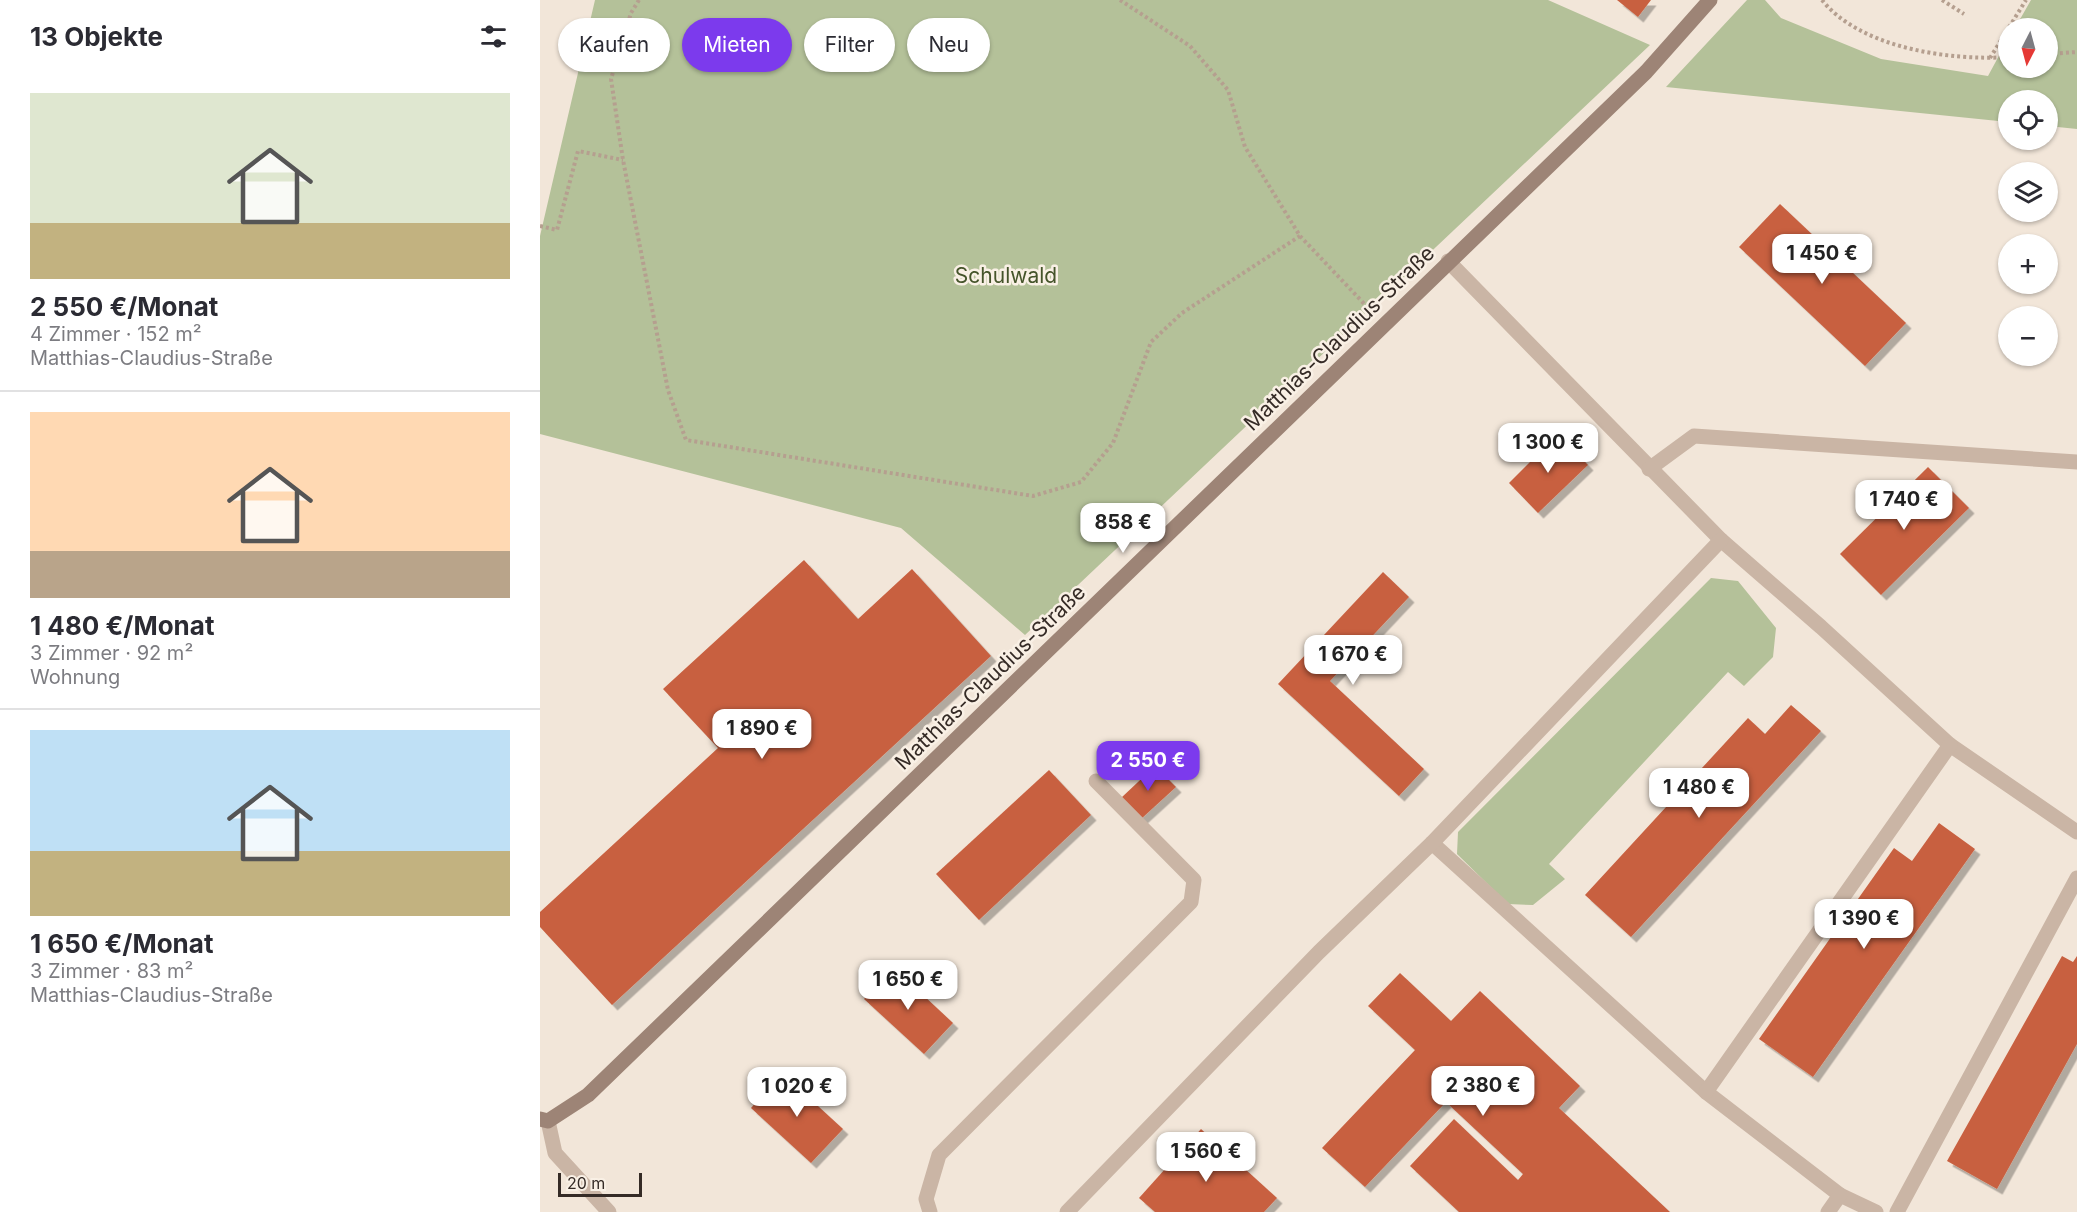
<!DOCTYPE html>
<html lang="de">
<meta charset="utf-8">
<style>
body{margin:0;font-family:Inter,sans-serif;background:#f2f2f3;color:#2b2b33;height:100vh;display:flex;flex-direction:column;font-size:22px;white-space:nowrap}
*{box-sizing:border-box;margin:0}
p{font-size:20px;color:#7c7c81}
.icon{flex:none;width:33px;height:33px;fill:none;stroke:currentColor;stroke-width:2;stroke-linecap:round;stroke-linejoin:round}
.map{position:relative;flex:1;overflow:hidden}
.drawer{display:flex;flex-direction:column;background:#fff;width:540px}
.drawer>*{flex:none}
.top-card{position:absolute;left:18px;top:18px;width:570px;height:54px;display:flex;gap:12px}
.needle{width:39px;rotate:186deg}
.tools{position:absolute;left:1458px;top:18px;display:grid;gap:12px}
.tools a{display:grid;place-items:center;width:60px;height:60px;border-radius:50%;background:#fff;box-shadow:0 2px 4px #0004;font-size:30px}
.scale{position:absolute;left:18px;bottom:15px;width:84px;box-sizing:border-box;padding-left:6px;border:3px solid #352b26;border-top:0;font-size:16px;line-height:21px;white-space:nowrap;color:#352b26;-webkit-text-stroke:4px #f9f0e5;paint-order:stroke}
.price{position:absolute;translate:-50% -51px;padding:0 14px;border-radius:12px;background:#fff;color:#222;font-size:20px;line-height:39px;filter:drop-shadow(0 2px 3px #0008)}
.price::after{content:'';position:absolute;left:50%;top:36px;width:18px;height:14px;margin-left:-9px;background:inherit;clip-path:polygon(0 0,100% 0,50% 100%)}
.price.active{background:#7c3aed;color:#fff}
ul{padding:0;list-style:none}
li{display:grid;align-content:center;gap:12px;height:318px;padding:0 30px}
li+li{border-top:2px solid #e1e1e2}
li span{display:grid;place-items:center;height:186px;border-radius:0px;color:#555}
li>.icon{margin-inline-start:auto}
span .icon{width:108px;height:108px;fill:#fffc;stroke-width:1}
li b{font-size:26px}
h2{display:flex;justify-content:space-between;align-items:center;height:72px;padding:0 30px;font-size:26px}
.pill{padding:0 21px;border-radius:27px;background:#fff;box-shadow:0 2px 4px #0004;font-size:21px;line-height:54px}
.pill.active{background:#7c3aed;color:#fff}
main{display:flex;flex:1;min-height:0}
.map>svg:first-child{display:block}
</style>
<main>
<section class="drawer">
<h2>13 Objekte<svg class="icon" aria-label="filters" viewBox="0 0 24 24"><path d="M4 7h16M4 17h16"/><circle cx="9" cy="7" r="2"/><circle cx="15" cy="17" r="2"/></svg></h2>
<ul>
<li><span style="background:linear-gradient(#dfe7d0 70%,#c2b280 0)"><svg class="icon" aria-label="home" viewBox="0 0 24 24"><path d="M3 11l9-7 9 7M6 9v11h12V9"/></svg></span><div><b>2 550 €/Monat</b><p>4 Zimmer · 152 m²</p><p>Matthias-Claudius-Straße</p></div></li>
<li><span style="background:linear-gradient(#ffd9b3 75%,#b9a48a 0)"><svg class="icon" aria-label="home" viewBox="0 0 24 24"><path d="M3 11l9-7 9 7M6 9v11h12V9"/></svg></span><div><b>1 480 €/Monat</b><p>3 Zimmer · 92 m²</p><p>Wohnung</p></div></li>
<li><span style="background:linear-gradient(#bfe0f5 65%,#c2b280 0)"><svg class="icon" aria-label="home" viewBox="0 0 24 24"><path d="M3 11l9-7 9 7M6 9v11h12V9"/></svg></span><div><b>1 650 €/Monat</b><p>3 Zimmer · 83 m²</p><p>Matthias-Claudius-Straße</p></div></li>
</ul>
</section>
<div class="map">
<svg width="1537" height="1212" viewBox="0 0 1537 1212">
<defs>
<filter id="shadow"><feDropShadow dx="5.5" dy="5.5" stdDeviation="0" flood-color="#0004"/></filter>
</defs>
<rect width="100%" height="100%" fill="#f2e6d9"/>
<g fill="#b4c199">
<path d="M55,0H1008L1110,45L485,635L361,528L0,434V236Z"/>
<path d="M1207,0H1225L1241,18L1341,59L1448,76L1468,39V68H1508V28H1475L1491,0H1537V129L1508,126V100H1468V122L1126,87Z"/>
<path d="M1171,578L1198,581L1236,628L1233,657L1204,686L1188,672L1009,864L1025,879L993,905L968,904L917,854L918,832Z"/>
</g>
<g fill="#c86141" filter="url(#shadow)">
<path d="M1077,0H1111L1098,17Z"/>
<path d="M1240,204L1366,323L1325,366L1199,247Z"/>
<path d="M1018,434L1048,465L998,513L969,483Z"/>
<path d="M1388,467L1429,508L1341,595L1300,554Z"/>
<path d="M264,560L318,619L372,569L451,656L72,1005L0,927V912L178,748L123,689Z"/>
<path d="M843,572L869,597L790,681L884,769L859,796L738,684Z"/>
<path d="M1251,705L1281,731L1091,937L1045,895L1208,718L1225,734Z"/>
<path d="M615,766L636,787L601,819L581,798Z"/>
<path d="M509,770L551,815L439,920L396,874Z"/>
<path d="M1399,823L1435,849L1273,1077L1219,1039L1354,848L1372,861Z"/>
<path d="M1522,956L1533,962L1537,956V1044L1457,1189L1407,1161Z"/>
<path d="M353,967L413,1023L384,1054L324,999Z"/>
<path d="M860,973L911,1021L940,991L1040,1086L1019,1108L1130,1212H919L870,1166L914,1119L978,1180L983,1174L906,1102L825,1187L782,1148L875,1050L828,1006Z"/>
<path d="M242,1073L303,1129L271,1163L211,1108Z"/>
<path d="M661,1129L737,1198L724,1212H615L599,1198Z"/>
</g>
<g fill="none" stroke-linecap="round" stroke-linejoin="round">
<g stroke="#b59f8f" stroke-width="4" stroke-dasharray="3 3" stroke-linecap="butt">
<path d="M99,0L91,13L71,79L83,160L128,390L146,440L493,496L541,482L573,443L611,342L642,313L760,236"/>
<path d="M580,0L650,46L688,90L705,147L760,236L831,311"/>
<path d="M1282,0C1320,48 1410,61 1468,57"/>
<path d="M1402,0L1424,14"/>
<path d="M1508,54L1537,52"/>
<path d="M1450,58L1486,0"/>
<path d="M0,226L17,230L38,151L83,160"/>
</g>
<g stroke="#cab5a5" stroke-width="15">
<path d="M908,261L1181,540L1281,627L1410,745L1537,832"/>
<path d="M1109,469L1154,436L1537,462"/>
<path d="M892,843L1166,1092L1300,1195L1336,1212"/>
<path d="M1166,1092L1410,745"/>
<path d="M8,1121L15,1153L69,1212"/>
<path d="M390,1212L386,1199L399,1155L651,902L654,880L556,781"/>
<path d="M527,1212L779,952L892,843L1181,540"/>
<path d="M1288,1212L1300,1195"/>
<path d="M1357,1212L1537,878"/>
</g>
<path stroke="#9d8476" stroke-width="15" d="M0,1119L8,1121L48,1095L1106,72L1170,0"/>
</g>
<g text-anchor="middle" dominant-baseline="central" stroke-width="5" stroke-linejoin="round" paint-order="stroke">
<g font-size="21" fill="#45542a" stroke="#f9f0e5">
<text x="466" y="275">Schulwald</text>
</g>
<g font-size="21" fill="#352b26" stroke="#f9f0e5">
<text transform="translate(799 338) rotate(-44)">Matthias-Claudius-Straße</text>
<text transform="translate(450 677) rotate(-44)">Matthias-Claudius-Straße</text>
</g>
</g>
</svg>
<div class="tools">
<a><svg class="needle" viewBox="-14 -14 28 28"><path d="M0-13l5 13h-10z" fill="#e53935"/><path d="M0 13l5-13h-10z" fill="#7c7c81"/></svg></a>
<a><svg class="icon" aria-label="locate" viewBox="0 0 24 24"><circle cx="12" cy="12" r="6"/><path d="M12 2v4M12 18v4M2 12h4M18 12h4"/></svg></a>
<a><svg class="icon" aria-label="layers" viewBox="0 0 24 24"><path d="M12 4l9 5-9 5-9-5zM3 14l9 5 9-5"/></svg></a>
<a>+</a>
<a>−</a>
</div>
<div class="scale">20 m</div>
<b class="price" style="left:1282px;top:285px">1 450 €</b>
<b class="price" style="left:1008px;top:474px">1 300 €</b>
<b class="price" style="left:1364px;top:531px">1 740 €</b>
<b class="price" style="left:583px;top:554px">858 €</b>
<b class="price" style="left:813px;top:686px">1 670 €</b>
<b class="price" style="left:222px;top:760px">1 890 €</b>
<b class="price active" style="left:608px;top:792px">2 550 €</b>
<b class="price" style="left:1159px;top:819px">1 480 €</b>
<b class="price" style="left:1324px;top:950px">1 390 €</b>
<b class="price" style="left:368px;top:1011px">1 650 €</b>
<b class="price" style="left:943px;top:1117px">2 380 €</b>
<b class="price" style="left:257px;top:1118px">1 020 €</b>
<b class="price" style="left:666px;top:1183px">1 560 €</b>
<div class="top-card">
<a class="pill">Kaufen</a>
<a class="pill active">Mieten</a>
<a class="pill">Filter</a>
<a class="pill">Neu</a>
</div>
</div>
</main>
